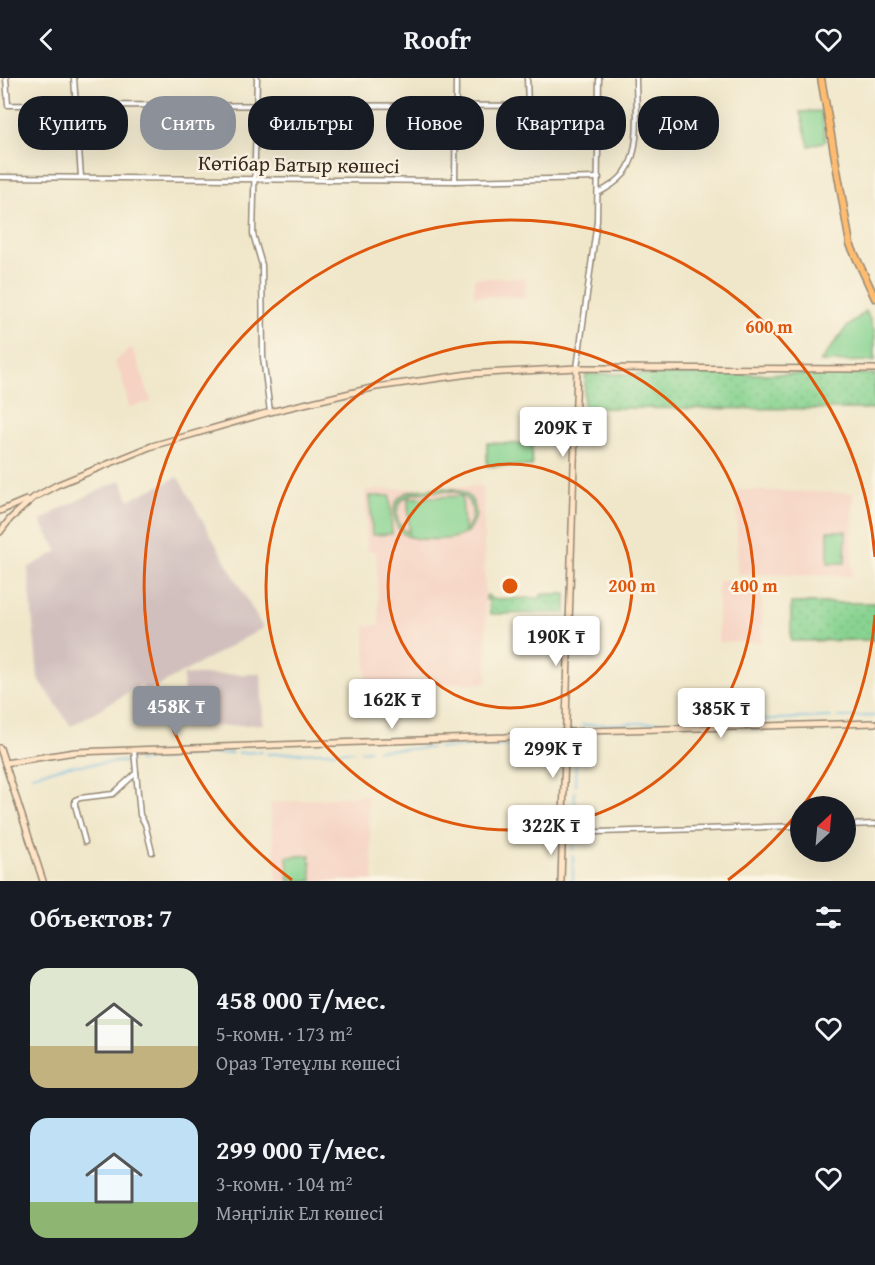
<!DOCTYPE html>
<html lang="ru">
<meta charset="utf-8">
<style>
body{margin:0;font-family:"Gentium Book Plus",serif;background:#20242c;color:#f1f3f6;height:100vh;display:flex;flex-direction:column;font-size:22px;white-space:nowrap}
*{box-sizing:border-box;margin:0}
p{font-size:20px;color:#9ea1a6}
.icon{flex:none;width:33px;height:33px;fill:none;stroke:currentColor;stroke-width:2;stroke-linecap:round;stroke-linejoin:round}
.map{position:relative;height:803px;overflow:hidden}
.details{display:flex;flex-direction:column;background:#171b24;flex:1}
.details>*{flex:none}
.banner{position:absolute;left:18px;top:18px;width:840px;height:54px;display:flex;gap:12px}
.needle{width:39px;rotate:26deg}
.fabs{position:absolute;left:790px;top:718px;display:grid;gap:12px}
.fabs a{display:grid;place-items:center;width:66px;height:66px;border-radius:50%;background:#171b24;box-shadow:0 6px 24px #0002;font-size:30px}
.price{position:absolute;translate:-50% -51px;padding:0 14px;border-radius:6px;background:#fff;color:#222;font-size:20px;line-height:39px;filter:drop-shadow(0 2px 3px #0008)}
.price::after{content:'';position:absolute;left:50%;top:36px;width:18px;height:14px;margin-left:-9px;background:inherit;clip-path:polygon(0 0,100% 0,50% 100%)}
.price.selected{background:#8c9099;color:#fff}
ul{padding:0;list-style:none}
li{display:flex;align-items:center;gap:18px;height:150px;padding:0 30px}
li span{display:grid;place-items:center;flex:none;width:168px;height:120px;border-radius:18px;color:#555}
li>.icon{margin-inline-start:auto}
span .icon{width:72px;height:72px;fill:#fffc;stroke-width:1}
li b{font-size:26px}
h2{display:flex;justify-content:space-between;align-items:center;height:72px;padding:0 30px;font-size:26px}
.tag{padding:0 21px;border-radius:24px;background:#171b24;box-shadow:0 6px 24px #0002;font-size:21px;line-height:54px}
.tag.selected{background:#8c9099;color:#fff}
header{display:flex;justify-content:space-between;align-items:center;height:78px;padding:0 30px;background:#171b24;font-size:27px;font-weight:600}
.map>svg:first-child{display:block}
</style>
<header><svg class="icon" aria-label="back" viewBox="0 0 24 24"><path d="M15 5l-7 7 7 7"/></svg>Roofr<svg class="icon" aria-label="heart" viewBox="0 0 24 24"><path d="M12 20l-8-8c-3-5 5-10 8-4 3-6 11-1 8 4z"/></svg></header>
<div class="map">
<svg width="875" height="803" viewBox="0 0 875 803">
<defs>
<pattern id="park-dots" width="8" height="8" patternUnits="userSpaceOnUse" patternTransform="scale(1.5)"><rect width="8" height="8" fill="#88d391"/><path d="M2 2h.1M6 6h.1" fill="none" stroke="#76b57d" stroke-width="1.8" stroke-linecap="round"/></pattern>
</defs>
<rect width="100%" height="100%" fill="#fcf5e5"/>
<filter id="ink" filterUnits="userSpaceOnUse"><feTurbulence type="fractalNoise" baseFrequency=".0167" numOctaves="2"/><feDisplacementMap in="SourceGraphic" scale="12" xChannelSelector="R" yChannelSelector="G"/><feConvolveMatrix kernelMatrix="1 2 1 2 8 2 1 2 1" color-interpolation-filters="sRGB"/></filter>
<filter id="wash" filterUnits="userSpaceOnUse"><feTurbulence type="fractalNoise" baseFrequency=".008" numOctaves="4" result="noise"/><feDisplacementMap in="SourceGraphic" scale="24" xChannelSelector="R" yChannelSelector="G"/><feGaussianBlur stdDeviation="1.35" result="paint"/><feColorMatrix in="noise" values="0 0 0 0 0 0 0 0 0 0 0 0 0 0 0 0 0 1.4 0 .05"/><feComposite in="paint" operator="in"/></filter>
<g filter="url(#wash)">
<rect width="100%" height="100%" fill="#f0e7ca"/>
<g fill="#f5d2c2">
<path d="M474,200H526L525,219L474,218Z"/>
<path d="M132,269L152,324L129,329L121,297L114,284Z"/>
<path d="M483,408L487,605L366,609L365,548L379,547L376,473H367L365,412Z"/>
<path d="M737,412L853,415L852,498L737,496Z"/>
<path d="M718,503L762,504V564H718Z"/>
<path d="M367,717L374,803H277L270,725Z"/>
</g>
<g fill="#d1bfbd">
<path d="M178,399L263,550L146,615L141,607L71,648L38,600L28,490L58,473L40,443L60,431L121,402L129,422Z"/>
<path d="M261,596L263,646L185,650L183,597Z"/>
</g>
<g fill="#88d391" stroke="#627e58" stroke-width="1.5" fill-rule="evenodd">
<path d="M821,33L826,63L809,68L800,34Z"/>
<path d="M866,233L875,254V283L820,284L846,250Z"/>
<path d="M487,365L532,366V388H487Z"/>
<path d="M443,410C461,410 475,417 476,437C474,445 471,452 464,456C455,463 415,463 405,457C398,453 395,446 394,438C392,409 423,411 443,410ZM453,413C473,419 479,439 464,453L462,418L408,420L409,455C402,451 397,445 397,436C397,409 436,414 453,413Z"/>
<path d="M370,418H390L392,456L372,457Z"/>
<path d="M828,453H846L845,485H828Z"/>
<path d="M310,777L312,803H289L287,779Z"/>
</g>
<g fill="url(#park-dots)" stroke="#627e58" stroke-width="1.5">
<path d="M586,296H875V331L583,330Z"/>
<path d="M542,516H566V535L490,536L489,522H486V518L488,517L491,521L540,520Z"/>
<path d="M791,525H875V562L791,563Z"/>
</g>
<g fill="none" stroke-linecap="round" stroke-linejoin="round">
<g stroke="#67b6e1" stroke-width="1.5">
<path d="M838,639L875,638"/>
<path d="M751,642L831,639"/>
<path d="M707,643L744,642"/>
<path d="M677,644L697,643"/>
<path d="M582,647L671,644"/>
<path d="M552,666H558"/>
<path d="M572,666L576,669"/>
<path d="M488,669L545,667"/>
<path d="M438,670L482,669"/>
<path d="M377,672L431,670"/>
<path d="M361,673L370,672"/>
<path d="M239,675L262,674"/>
<path d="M267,676L354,673"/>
<path d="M174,678L232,675"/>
<path d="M138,683L169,681"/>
<path d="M32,697L68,688L132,683"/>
<path d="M575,707L576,675"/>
<path d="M574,745L575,714"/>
<path d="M574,752V750"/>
<path d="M573,772L574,758"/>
<path d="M573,802V778"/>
</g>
</g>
</g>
<g filter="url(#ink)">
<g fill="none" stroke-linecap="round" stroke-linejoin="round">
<g stroke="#968874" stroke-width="7">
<g id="street">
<path d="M6,0L8,27L599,28"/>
<path d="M74,0L81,99"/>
<path d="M257,0L253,156L262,187L263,279L270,334"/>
<path d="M527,0L528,28"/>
<path d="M0,99L455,103L599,100"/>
<path d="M455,103L456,0"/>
<path d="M598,115C608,110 617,104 624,96C642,73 636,28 636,0"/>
<path d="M577,290L597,143L599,0"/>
<path d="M134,672L140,737L145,746L152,774"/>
<path d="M846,747L875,746"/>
<path d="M564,755L801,748"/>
<path d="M85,764L75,727V722L80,720L113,716L136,695"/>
</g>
</g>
<g stroke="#968874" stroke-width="8">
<g id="secondary">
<path d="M0,433L26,422"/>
<path d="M0,454L10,441L33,420L57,407L152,368L270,334L376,309L469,296L577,290L875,291"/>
<path d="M0,670L43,803"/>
<path d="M5,685L75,674L505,659L587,653L875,645"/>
<path d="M561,803L577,290"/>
</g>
</g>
<g stroke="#968874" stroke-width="9">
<path id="primary" d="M821,0L850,166L875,220"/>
</g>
<use href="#street" stroke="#fff" stroke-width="4"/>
<use href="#secondary" stroke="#ffe4c6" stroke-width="5"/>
<use href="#primary" stroke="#febc70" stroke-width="6"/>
</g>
</g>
<g fill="none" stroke="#df570d" stroke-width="3">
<circle cx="510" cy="508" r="122"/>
<circle cx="510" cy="508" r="244"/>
<path d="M875 537A366 366 0 0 1 728 802M292 802A366 366 0 1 1 875 479"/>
</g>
<g text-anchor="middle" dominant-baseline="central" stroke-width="5" stroke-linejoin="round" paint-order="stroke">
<g font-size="21" fill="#3b2a1e" stroke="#fcf5e5">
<text transform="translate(299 86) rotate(1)">Көтібар Батыр көшесі</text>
</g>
</g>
<circle cx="510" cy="508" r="9" fill="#df570d" stroke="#fcf5e5" stroke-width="3"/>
<g font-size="18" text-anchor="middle" font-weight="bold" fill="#df570d" stroke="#fcf5e5" stroke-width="5" stroke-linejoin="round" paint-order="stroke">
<text x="769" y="255">600 m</text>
<text x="632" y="514">200 m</text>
<text x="754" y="514">400 m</text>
</g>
</svg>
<div class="fabs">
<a><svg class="needle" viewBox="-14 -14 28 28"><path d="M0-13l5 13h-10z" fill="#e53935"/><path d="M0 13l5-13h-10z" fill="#9ea1a6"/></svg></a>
</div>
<b class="price" style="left:563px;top:380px">209K ₸</b>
<b class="price" style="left:556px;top:589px">190K ₸</b>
<b class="price" style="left:392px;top:652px">162K ₸</b>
<b class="price selected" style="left:176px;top:659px">458K ₸</b>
<b class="price" style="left:721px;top:661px">385K ₸</b>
<b class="price" style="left:553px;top:701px">299K ₸</b>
<b class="price" style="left:551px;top:778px">322K ₸</b>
<div class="banner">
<a class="tag">Купить</a>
<a class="tag selected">Снять</a>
<a class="tag">Фильтры</a>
<a class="tag">Новое</a>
<a class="tag">Квартира</a>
<a class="tag">Дом</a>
</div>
</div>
<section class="details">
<h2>Объектов: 7<svg class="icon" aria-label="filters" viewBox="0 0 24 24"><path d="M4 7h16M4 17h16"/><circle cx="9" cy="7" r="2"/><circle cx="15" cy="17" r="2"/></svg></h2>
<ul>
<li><span style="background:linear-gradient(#dfe7d0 65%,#c2b280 0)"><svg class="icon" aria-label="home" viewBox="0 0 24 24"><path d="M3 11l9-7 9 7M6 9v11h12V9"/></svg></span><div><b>458 000 ₸/мес.</b><p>5-комн. · 173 m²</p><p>Ораз Тәтеұлы көшесі</p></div><svg class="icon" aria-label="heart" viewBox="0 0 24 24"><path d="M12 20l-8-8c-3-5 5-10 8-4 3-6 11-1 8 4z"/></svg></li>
<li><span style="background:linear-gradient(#bfe0f5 70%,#8fb573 0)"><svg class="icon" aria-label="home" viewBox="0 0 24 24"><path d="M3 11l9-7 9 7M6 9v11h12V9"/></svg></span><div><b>299 000 ₸/мес.</b><p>3-комн. · 104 m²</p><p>Мәңгілік Ел көшесі</p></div><svg class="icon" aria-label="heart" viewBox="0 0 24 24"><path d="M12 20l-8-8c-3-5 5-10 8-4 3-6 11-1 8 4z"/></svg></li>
</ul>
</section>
